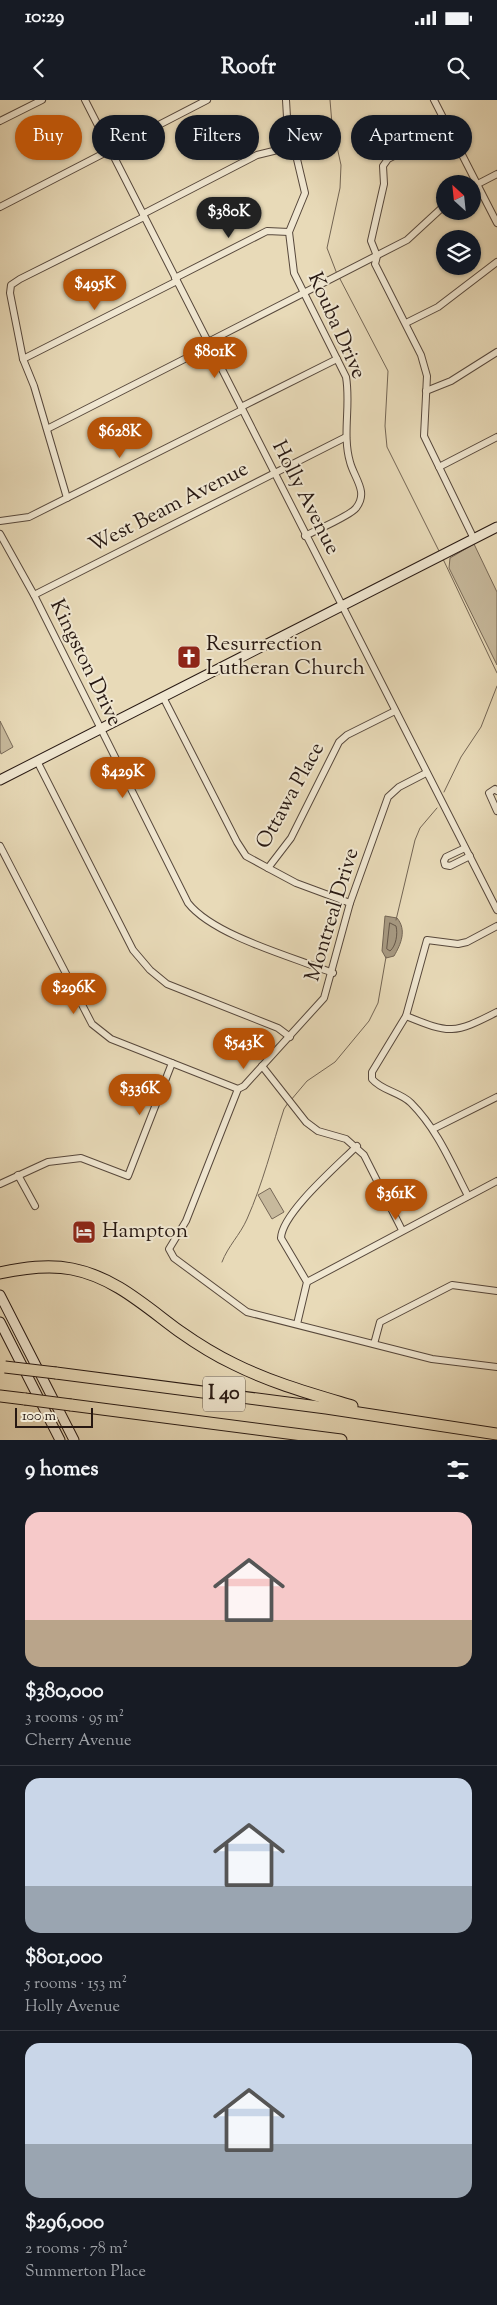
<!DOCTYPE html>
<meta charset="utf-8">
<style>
body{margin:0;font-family:"Sorts Mill Goudy",serif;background:#20242c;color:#f1f3f6;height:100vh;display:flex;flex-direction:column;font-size:19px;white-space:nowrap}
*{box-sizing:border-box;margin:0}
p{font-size:16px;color:#9ea1a6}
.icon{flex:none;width:28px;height:28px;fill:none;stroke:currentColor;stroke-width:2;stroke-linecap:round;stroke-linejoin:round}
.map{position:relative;height:1340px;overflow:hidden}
.panel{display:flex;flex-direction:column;background:#171b24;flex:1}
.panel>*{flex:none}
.hud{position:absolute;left:15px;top:15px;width:468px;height:45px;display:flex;gap:10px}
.needle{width:32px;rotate:333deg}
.controls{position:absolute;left:436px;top:75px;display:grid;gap:10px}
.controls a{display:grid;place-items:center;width:45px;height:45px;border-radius:50%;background:#171b24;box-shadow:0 1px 4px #0004;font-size:25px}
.scale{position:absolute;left:15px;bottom:12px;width:78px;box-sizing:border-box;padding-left:5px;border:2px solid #271812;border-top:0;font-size:14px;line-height:18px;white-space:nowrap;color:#271812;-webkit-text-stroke:4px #f0e7d1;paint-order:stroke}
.price{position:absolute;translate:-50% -42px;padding:0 11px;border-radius:18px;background:#b45309;color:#fff;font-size:16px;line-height:32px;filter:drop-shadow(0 1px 2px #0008)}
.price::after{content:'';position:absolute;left:50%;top:30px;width:15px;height:11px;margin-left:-8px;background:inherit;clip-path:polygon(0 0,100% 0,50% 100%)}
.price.active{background:#222;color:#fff}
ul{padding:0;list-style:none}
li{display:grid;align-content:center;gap:10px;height:265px;padding:0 25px}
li+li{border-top:1px solid #363941}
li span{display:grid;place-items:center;height:155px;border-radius:15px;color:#555}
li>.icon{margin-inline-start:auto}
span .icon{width:90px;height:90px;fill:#fffc;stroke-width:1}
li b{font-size:21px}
h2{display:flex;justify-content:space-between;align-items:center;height:60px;padding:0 25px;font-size:21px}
.pill{padding:0 18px;border-radius:22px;background:#171b24;box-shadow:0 1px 4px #0004;font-size:18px;line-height:45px}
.pill.active{background:#b45309;color:#fff}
.status{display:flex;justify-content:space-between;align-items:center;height:35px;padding:0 25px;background:#171b24;direction:ltr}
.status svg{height:14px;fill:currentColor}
header{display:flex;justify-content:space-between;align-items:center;height:65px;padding:0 25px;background:#171b24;font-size:22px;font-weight:700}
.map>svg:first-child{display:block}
</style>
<div class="status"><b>10:29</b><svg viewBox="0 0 49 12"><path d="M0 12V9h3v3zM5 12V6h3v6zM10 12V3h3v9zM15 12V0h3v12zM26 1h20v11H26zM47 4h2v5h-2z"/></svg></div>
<header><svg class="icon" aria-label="back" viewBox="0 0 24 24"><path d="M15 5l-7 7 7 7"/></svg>Roofr<svg class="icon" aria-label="search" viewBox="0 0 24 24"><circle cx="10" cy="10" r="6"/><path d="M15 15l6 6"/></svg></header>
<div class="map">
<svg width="497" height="1340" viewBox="0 0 497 1340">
<rect width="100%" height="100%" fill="#e8dab8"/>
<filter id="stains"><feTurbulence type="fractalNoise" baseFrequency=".004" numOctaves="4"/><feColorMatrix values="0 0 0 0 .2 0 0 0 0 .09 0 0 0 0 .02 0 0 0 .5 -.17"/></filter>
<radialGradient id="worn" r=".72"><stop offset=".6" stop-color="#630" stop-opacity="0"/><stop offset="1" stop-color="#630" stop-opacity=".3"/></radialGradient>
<g fill="#c7b99c" stroke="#776857">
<path d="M474,444L497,492V565L449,468L450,458Z"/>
<path d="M0,621L13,647L1,654L0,650Z"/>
<path d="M270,1088L284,1112L272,1119L258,1095Z"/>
</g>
<path fill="#a69880" stroke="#736554" d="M385,816L397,818C407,830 401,844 394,856L386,858L382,851Z"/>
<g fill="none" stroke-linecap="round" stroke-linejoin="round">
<path stroke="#665849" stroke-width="1" d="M390,823L396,826C398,834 396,846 390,851L387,849Z"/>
<g stroke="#736554" stroke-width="1">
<path d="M330,0L332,24L341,65L340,88L327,148L337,174"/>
<path d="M339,177L388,271L385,326L387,347L440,453"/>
<path d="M443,459L497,573"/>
<path d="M444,692L461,657L481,627L497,586"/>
<path d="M396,820L415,740L420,728L437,708"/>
<path d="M291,1000L307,981L335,962L369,921L378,903L386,857"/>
<path d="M222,1162C228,1146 240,1135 247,1119C263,1083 272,1046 284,1009L288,1003"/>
</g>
<g stroke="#57483c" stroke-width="8">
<g id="street">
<path d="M85,0L497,810"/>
<path d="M286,0L287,17L305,93L289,132L294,173L346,277C351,305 342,334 350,362C354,378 369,392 356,408C350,416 316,430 305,436"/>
<path d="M434,0L497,123"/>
<path d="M0,21L42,0"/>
<path d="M448,29L388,59L383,66L384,84L371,141L377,156L375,164L421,255L427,276L424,336L474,439"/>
<path d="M472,87L497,74"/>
<path d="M0,107L207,0"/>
<path d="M143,114L257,55L294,46"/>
<path d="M175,178L267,131L289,132"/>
<path d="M406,223L438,207L497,162"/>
<path d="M208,242L407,140L445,105"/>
<path d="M23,259L177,181"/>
<path d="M426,291L451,281L497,252"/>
<path d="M241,307L337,259"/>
<path d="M47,329L210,246"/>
<path d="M439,367L497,337"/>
<path d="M67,398L34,286L23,259L10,193L11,185L20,179L144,117"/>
<path d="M0,421L29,417L242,310"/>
<path d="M0,434L34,495L188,803C214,836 293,857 333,873"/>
<path d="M34,495L346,337"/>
<path d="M163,597L237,742L246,756L268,768L296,783L350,803"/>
<path d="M37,661L133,850L150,870L167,884L278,928L290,937"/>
<path d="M426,673L399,687L388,697L350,803L324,898L244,986L238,989L186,1121L169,1149L174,1158L247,1212L432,1259L497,1267"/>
<path d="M497,691L495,689L489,693L497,711"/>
<path d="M0,746L92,924L111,939L238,989"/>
<path d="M465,748L446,757L444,761L445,765L450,766L470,756"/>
<path d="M268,768L291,738L339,642L347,635L395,611"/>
<path d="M406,916C450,934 454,934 497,912"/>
<path d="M262,966L306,1022L318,1031L346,1039L364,1055L402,1130"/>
<path d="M433,1029L497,997"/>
<path d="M18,1075L35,1106"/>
<path d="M0,1084L48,1062L81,1058L128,1076L172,963"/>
<path d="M468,1096C451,1063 437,1029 411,1003C400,992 382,991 372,979V972L406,916L427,840L458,844L467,842L497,826"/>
<path d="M307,1182L497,1081"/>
<path d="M297,1224L307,1182L281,1138C282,1113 338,1065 357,1046"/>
<path d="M374,1244L380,1222L452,1185L497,1191"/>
</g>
</g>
<g stroke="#271812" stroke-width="11">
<g id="secondary">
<path d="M0,680L497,427"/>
<path d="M0,1195L74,1340"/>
<path d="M0,1222L60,1340"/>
</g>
</g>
<g stroke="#271812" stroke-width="13">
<g id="highway">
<path d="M0,1173C23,1168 48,1164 72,1169C114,1177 145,1206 179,1231C196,1243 215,1255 234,1264C272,1283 312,1294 352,1306"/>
<path d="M56,1273L326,1308L497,1334"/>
<path d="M0,1296L25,1299"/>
<path d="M71,1305L341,1340"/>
</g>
</g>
<use href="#street" stroke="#f0e7d1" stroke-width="6"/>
<use href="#secondary" stroke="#f0e7d1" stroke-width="9"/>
<use href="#highway" stroke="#e8dab8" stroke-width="11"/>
<g stroke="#271812" stroke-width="13" stroke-linecap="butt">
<g id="highway-bridge">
<path d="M5,1267L56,1273"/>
<path d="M25,1299L71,1305"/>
</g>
</g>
<use href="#highway-bridge" stroke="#e8dab8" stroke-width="11"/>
</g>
<defs>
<g id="church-square" transform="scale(1.25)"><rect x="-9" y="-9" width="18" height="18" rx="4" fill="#8f2418" stroke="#f0e7d1"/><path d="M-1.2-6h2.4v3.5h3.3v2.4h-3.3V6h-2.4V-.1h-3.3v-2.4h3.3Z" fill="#fff"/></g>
<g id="hotel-square" transform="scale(1.25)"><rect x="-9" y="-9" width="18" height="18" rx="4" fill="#8f2418" stroke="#f0e7d1"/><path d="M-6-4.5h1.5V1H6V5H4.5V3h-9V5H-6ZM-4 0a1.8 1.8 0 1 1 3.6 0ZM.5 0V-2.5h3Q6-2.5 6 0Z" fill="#fff"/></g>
</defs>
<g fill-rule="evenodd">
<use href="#church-square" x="189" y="557"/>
<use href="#hotel-square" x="84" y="1132"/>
</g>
<g text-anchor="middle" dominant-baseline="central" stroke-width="4" stroke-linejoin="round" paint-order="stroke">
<rect fill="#f0e7d1" stroke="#63564b" stroke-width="1" x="203" y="1276.5" width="42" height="35" rx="4"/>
<g font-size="20" font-weight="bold" fill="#271812">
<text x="224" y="1294">I 40</text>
</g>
<g font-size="21" fill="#271812" stroke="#f0e7d1">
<text transform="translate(336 226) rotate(66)">Kouba Drive</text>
<text transform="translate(305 398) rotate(63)">Holly Avenue</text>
<text transform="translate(169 408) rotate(-27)">West Beam Avenue</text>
<text transform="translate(85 563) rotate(64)">Kingston Drive</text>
<text transform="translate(291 696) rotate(-61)">Ottawa Place</text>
<text transform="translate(333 815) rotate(-73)">Montreal Drive</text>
</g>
<g font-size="21" fill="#271812" stroke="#f0e7d1" text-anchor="start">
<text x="206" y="545">Resurrection<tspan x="206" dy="24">Lutheran Church</tspan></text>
<text x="102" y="1132">Hampton</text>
</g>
</g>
<rect width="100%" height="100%" filter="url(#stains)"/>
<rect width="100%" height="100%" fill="url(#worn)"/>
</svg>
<div class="controls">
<a><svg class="needle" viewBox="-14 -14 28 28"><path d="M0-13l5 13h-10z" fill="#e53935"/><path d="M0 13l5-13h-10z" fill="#9ea1a6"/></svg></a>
<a><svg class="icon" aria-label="layers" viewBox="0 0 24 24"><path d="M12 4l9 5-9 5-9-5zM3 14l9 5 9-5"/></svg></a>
</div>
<div class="scale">100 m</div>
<b class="price active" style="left:229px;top:139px">$380K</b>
<b class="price" style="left:95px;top:211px">$495K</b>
<b class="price" style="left:215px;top:279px">$801K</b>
<b class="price" style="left:120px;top:359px">$628K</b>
<b class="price" style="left:123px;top:699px">$429K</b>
<b class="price" style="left:74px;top:915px">$296K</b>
<b class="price" style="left:244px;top:970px">$543K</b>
<b class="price" style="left:140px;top:1016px">$336K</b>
<b class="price" style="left:396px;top:1121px">$361K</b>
<div class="hud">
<a class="pill active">Buy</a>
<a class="pill">Rent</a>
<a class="pill">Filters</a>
<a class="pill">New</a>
<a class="pill">Apartment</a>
</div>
</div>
<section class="panel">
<h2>9 homes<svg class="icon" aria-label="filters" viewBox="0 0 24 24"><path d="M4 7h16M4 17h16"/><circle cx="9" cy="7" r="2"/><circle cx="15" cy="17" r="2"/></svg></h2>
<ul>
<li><span style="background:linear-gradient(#f6c9c9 70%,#b9a48a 0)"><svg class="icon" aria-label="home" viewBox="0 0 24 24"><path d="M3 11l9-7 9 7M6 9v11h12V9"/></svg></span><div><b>$380,000</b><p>3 rooms · 95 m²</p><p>Cherry Avenue</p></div></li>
<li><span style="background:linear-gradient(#c9d6e8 70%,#9aa5b1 0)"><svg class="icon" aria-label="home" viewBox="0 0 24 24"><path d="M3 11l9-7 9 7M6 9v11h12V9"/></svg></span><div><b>$801,000</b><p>5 rooms · 153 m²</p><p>Holly Avenue</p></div></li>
<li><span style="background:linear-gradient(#c9d6e8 65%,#9aa5b1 0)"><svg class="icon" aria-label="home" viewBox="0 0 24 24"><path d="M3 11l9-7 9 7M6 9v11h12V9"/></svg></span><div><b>$296,000</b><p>2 rooms · 78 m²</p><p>Summerton Place</p></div></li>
</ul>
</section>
